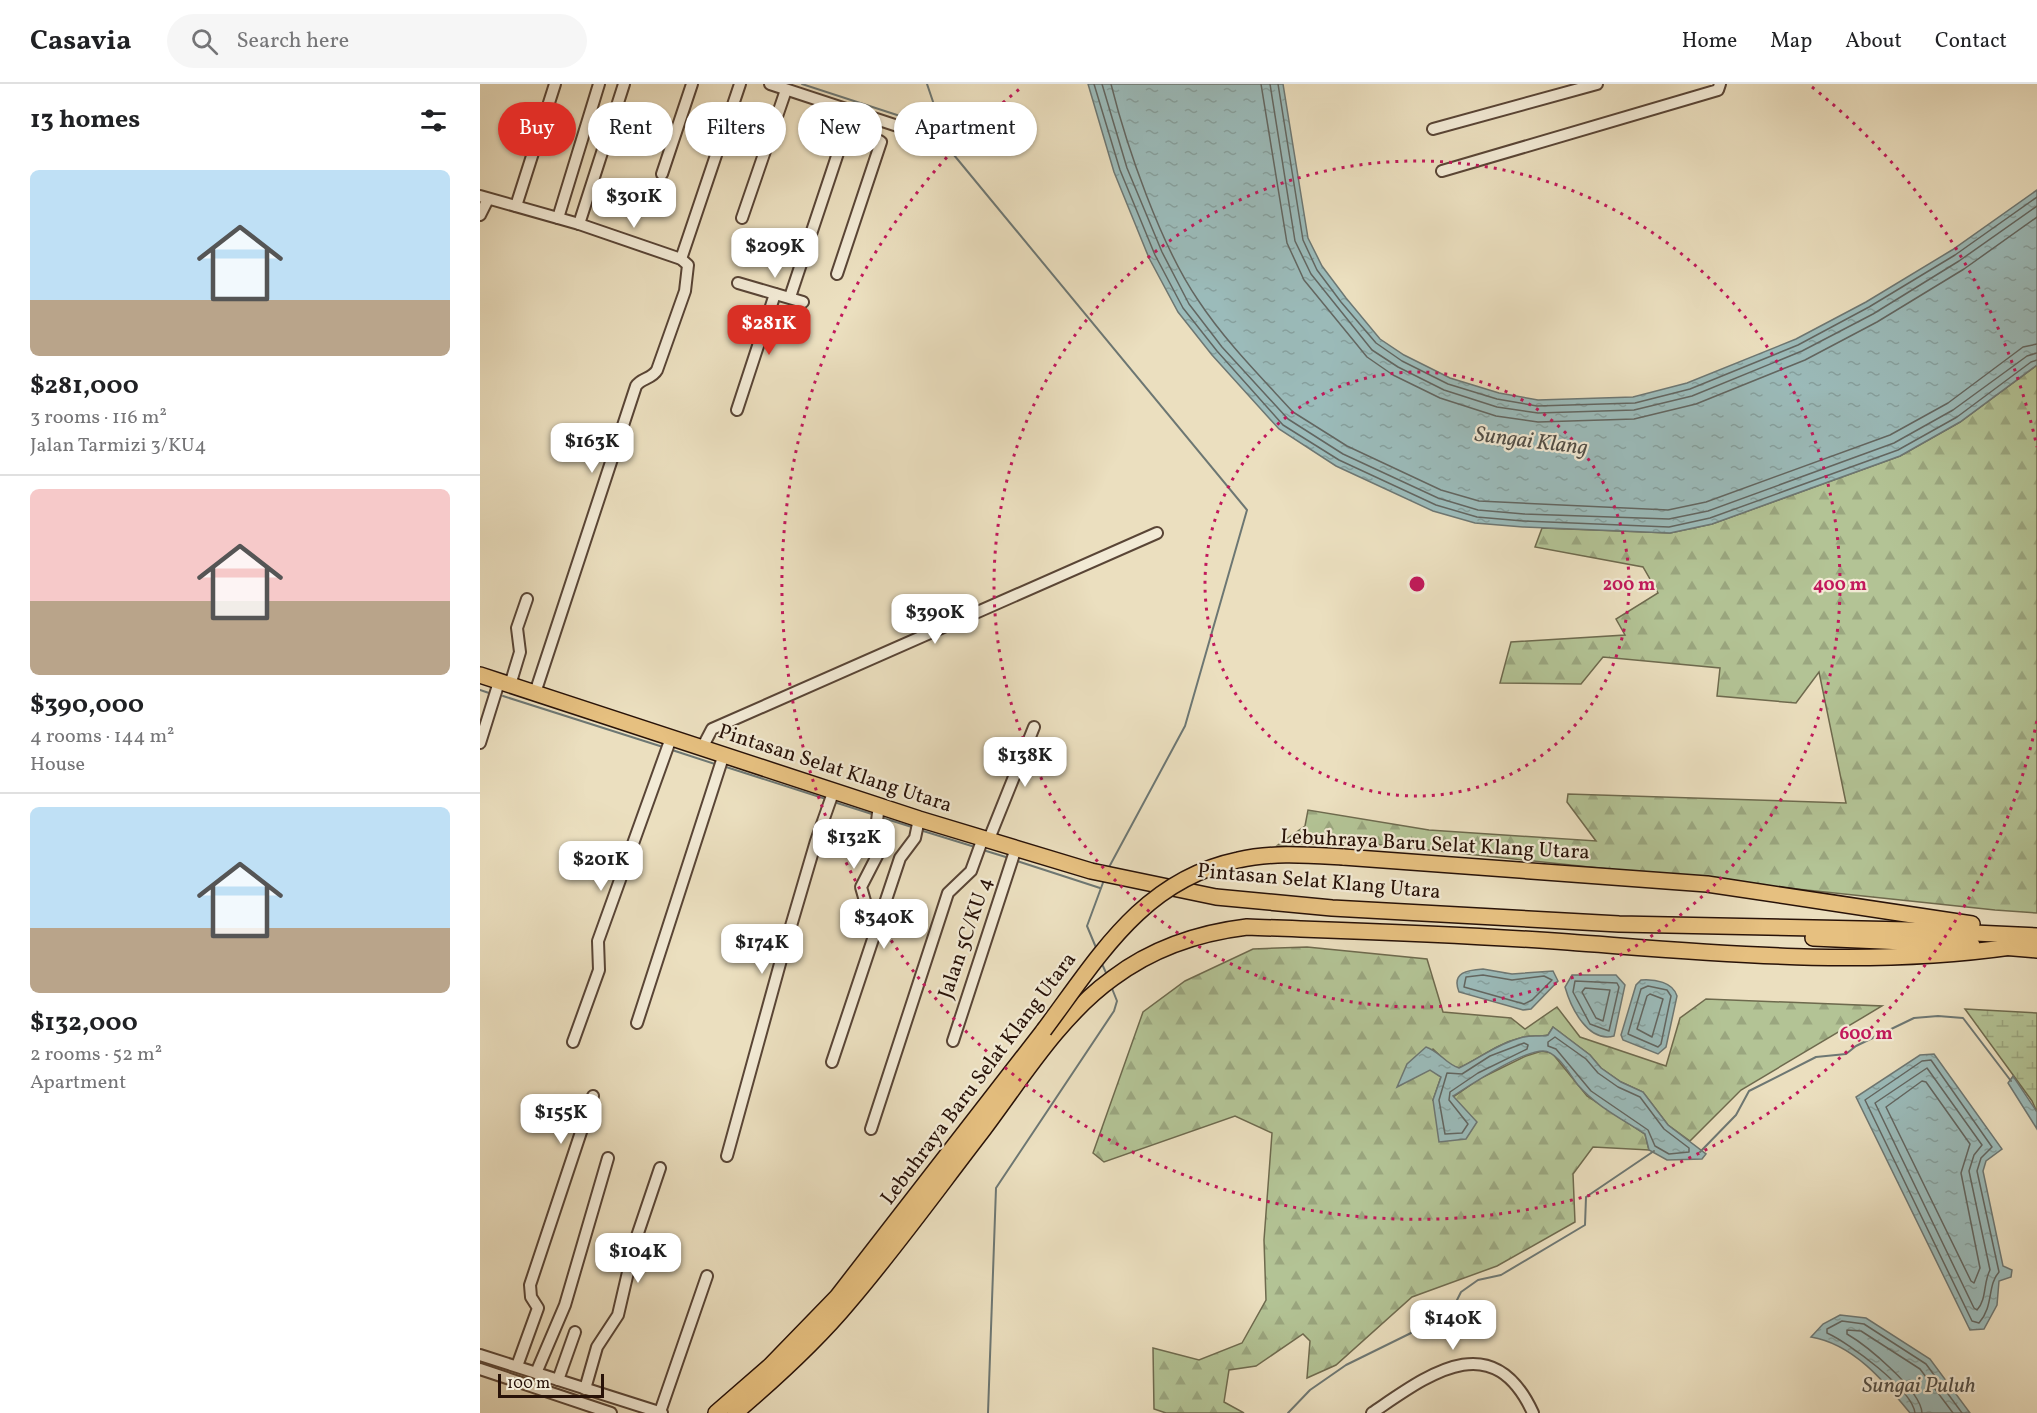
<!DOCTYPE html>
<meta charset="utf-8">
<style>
body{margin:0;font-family:Vollkorn,serif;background:#f6f6f6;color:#202124;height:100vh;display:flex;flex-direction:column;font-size:22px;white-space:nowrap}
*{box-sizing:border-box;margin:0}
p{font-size:20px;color:#757577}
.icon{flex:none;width:33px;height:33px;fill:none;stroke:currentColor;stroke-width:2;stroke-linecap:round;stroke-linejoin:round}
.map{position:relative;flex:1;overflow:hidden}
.panel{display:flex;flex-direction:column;background:#fff;width:480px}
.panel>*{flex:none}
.guide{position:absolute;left:18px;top:18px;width:570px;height:54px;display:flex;gap:12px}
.scale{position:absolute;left:18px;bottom:15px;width:106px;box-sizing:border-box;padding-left:6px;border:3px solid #281208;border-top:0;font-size:16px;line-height:21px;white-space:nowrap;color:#281208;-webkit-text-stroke:4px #f2ead5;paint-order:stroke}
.price{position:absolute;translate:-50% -51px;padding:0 14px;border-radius:12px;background:#fff;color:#222;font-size:20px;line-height:39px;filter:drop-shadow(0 2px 3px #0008)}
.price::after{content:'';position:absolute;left:50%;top:36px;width:18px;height:14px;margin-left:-9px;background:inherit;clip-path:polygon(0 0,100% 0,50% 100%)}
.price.selected{background:#d93025;color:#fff}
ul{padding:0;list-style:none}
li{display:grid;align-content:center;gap:12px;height:318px;padding:0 30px}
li+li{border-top:2px solid #e0e0e0}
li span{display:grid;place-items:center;height:186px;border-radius:9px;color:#555}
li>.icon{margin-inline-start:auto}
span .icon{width:108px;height:108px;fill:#fffc;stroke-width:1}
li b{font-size:26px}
h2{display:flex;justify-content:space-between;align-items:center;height:72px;padding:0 30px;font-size:26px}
.pill{padding:0 21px;border-radius:27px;background:#fff;box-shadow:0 2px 4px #0004;font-size:21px;line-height:54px}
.pill.selected{background:#d93025;color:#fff}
header{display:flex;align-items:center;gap:36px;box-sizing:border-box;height:84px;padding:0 30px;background:#fff;border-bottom:2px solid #e0e0e0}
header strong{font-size:28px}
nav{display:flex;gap:33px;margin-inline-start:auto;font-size:21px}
.search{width:420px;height:54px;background:#f6f6f6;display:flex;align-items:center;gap:15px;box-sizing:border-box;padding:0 21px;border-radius:33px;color:#757577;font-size:22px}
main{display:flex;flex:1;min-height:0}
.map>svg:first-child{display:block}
</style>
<header>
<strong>Casavia</strong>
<div class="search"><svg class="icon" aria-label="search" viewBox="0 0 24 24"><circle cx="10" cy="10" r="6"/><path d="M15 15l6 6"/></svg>Search here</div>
<nav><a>Home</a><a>Map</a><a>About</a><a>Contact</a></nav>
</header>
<main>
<section class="panel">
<h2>13 homes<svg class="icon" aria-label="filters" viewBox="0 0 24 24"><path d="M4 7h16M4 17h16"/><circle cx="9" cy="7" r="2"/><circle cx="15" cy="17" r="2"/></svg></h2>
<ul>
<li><span style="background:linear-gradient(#bfe0f5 70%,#b9a48a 0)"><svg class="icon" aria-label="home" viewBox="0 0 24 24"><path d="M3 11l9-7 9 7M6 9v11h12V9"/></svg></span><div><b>$281,000</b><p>3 rooms · 116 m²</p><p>Jalan Tarmizi 3/KU4</p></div></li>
<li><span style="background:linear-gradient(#f6c9c9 60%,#b9a48a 0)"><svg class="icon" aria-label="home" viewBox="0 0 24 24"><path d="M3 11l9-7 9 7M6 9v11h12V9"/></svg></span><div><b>$390,000</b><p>4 rooms · 144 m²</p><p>House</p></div></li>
<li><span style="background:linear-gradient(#bfe0f5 65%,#b9a48a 0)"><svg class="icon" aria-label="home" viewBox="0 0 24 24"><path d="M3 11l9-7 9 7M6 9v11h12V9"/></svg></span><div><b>$132,000</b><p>2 rooms · 52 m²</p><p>Apartment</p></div></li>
</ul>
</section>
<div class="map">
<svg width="1557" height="1329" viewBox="0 0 1557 1329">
<defs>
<pattern id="forest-firs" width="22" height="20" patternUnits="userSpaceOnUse" patternTransform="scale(1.5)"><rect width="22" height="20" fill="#b3c395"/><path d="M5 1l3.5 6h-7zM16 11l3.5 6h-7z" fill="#9aa67f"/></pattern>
<pattern id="wetland-marsh" width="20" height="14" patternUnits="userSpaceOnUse" patternTransform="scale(1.5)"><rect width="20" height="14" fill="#b3c395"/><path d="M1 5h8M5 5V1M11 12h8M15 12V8" fill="none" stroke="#9aa67f"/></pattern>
<pattern id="water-ripples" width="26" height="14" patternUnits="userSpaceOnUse" patternTransform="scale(1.5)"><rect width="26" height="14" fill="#9bbbba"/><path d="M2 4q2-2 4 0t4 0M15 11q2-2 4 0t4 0" fill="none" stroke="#86a09e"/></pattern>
</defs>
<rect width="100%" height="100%" fill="#ebdfbf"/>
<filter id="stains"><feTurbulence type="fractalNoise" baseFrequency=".00333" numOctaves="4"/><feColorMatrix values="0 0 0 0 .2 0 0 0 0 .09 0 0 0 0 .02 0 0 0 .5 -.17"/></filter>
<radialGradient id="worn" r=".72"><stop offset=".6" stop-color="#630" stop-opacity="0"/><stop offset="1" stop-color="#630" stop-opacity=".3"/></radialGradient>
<g fill="url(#forest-firs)" stroke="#6e6a4e" stroke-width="1.5">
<path d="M1557,281V829L1515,826L883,759L798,761L825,742L828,726L949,746L1116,757L1087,718L1088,710L1366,719L1339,588L1316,619L1237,612L1240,584L1123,573L1101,600L1020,599L1031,558L1145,551L1136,535L1178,509L1163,483L1055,463L1062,444L1190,449L1232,440L1420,372L1480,338Z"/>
<path d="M827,863L947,875L963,928L1031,934L1045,945L1077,923L1100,953L1186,982L1200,934L1226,915L1402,922L1261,1006L1210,1057L1188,1041L1163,1008L1141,998L1121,984L1110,971L1073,943L1068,951C1059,953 1048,951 1040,954C1017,960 1000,974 979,984L971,982L953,965L918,1002L950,985L961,993L953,1016L973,1013L1001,994L1046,972L1062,967L1072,969L1107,1012L1165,1050L1169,1066L1113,1063L1093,1090L1095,1138L1017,1182L932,1213L856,1281L827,1294L830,1257L823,1250L776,1282L749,1286L744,1318L764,1329H686L674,1325L673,1264L719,1276L762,1259L786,1216L784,1156L792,1049L755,1032L624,1078L613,1069L663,928L705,897L773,865Z"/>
</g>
<path fill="url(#wetland-marsh)" stroke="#6e6a4e" stroke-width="1.5" d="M1485,925L1557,929V1028L1552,1017Z"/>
<g fill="url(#water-ripples)" stroke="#6d7773" stroke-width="1.5">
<path d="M608,0H803L828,154L842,182L866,214L900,255L924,271L970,294L1019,309L1058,316L1153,313L1207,299L1316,255L1386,218L1472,166L1557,106V281L1480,338L1420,372L1232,440L1190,449L1043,443L995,439L953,427L856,382L799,345L732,271L698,228L669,174L634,88Z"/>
<path d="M1003,885L1032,890L1073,887L1078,897L1051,925L1043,926L979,908C971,888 988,886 1003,885Z"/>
<path d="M1092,891H1136L1145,901L1134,952C1108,959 1091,924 1085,903Z"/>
<path d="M1161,896C1175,895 1193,898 1197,912L1186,963L1178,970L1143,956L1141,951L1156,901Z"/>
<path d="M1073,943L1110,971L1121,984L1141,998L1163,1008L1188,1041L1226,1070L1222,1075L1187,1076L1169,1066L1165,1050C1142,1035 1116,1022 1098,1001C1090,991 1077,967 1063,967C1042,967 992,1000 973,1012L997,1038L986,1055L959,1058L953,1016L961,993L950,986L917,1003L927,980L946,963C959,967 966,980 979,984C1000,974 1017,960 1040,954C1048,951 1059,953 1068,951Z"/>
<path d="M1454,970L1522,1065L1506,1077L1503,1087L1523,1182L1532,1186L1531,1193L1519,1197L1517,1221L1504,1245L1490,1246L1376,1013L1440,971Z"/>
<path d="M1533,992L1557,1028V1045L1528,999Z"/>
<path d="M1360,1231L1386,1234L1450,1275L1490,1329H1430C1404,1297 1373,1260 1331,1253L1343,1240Z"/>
</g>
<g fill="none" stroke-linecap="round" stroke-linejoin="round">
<g stroke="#626661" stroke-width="1.5">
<path d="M614,0L640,86L675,171L703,224L737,267L803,341L859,376L956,421L997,433L1043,437L1189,443L1230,434L1418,366L1477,333L1551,278L1557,276"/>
<path d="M622,0L647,84L682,168L709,220L742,263L808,335L863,370L958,414L998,426L1044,430L1189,435L1228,427L1414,359L1473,326L1547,272L1557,269"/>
<path d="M631,0C647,64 681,162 718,216C745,257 780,292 813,328L867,362L961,406L999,417L1188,426L1226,418L1410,351L1468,319L1543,263L1557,260"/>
<path d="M781,0L807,159L824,196L887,273L913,291L960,314L1016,332L1058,338L1154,335L1216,320L1325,276L1397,238L1484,185L1557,133"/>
<path d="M790,0L815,157L831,190L892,266L918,283L964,306L1017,323L1058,329L1154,326L1212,312L1322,267L1393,230L1479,177L1557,122"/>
<path d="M798,0L823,156L837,186L861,218L896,259L922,277L968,300L1017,315L1057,322L1155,319L1210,305L1318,261L1389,223L1475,171L1557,113"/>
<path d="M1003,891L1032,896L1064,892L1072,896L1052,916L1044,920L984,903L986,893Z"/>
<path d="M1095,897L1137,899L1139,903L1129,947L1110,940L1093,908Z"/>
<path d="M1168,902L1187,906L1191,912L1181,960L1178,963L1148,950L1161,905Z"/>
<path d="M1105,904L1130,906L1123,937L1116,934L1102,908Z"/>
<path d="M1170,910L1183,915L1172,953L1157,945L1167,912Z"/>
<path d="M1075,953L1106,975L1118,989L1138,1003L1160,1013L1184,1045L1209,1064V1068L1189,1070L1175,1062L1168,1046L1111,1007L1076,965L1068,962V958Z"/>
<path d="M1044,959L1048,961L1047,965L998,989L970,1008L969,1016L988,1040L982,1049L965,1050L959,1016L967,989L982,990L1010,972Z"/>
<path d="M1451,976L1512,1063L1501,1074L1497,1087L1519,1188C1507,1201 1514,1222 1499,1239L1492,1237L1385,1016L1442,977Z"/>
<path d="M1447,984L1502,1061L1494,1071L1489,1087L1510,1186C1503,1199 1507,1215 1497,1226L1494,1224L1395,1019Z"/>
<path d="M1442,997L1446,998L1490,1060L1481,1089L1500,1184L1494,1199L1491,1197L1406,1023Z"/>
<path d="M1435,1329C1432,1305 1369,1259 1347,1249V1245L1362,1237L1384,1240L1446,1280L1482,1329"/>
<path d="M1442,1329C1441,1306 1386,1261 1367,1250V1246L1381,1247L1440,1285L1473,1329"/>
</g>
<g stroke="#6d7773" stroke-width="2">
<path d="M322,0L460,45"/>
<path d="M447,0L469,65L767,426L705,642L628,785"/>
<path d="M0,606L9,609"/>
<path d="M23,612L183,663"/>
<path d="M192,666L238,681"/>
<path d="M243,682L346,715"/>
<path d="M354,718L395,731"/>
<path d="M400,733L435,744"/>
<path d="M440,746L495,763"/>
<path d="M503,766L529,774"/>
<path d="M537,777L620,804"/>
<path d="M617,866L607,842L624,796"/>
<path d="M622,880L627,891"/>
<path d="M1220,1068L1256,1031L1269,1007L1336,973L1366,970L1376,962L1434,934L1458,932L1483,934L1531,997"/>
<path d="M508,1329L516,1104L634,927L637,917L631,902"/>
<path d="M808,1329L830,1306L866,1281L931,1249L947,1236L972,1226L981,1208L998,1196L1021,1191L1105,1141L1106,1113L1174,1067"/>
</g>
<g stroke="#594536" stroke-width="14">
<g id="minor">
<path d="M290,0L445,51"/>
<path d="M953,45L1117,0"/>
<path d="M962,87L1238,6L1240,0"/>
<path d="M182,90L212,0"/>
<path d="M0,112L99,140L201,175L208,181L205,207L177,286C172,295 161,294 156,302L55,609"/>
<path d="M36,122L75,0"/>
<path d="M0,131L8,115"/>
<path d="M78,134L119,0"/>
<path d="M262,134L306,6"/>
<path d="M99,140L144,0"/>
<path d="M201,175L260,0"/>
<path d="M357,190L401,58L382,46L365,45"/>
<path d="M258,199L323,218"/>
<path d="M310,213L372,27"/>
<path d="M257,326L295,210"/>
<path d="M30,601L40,568L37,544L47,515"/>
<path d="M0,659L19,598"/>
<path d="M222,664L232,645L677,449"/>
<path d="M509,755L554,643"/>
<path d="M379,836L385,817L381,803L398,770L395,753L399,721"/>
<path d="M157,939L244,670"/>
<path d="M473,957L536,764"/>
<path d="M93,958L119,886L118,857L191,654"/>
<path d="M352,978L420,774L435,754L439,735"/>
<path d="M391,1045L468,809L491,787L503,754"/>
<path d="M247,1072L301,876L336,757L354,706"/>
<path d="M0,1271L182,1329"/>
<path d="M37,1282L58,1224L51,1213L50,1201L113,1012"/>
<path d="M0,1285L131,1329"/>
<path d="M56,1289L85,1221L128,1074"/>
<path d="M78,1296L95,1248"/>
<path d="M105,1305L117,1263L138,1231L155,1158L180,1084"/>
<path d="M180,1328L227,1192"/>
<path d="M892,1329C947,1292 1012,1240 1053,1329"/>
</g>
</g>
<g stroke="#281208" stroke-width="18">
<g id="highway">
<path d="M0,591L439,735L611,787L736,813L852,824L1139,840L1429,846L1557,852"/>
<path d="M863,773L1227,800L1492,840"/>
<path d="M1333,854L1492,861"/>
<path d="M1522,863L1557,866"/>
<path d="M236,1329L290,1282L357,1213L564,946"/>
<path d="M255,1329C295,1295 335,1259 369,1218C416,1163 459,1103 503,1046C542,994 580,932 633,894C673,864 717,849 767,843C874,847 981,850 1088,858C1236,869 1383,884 1531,863"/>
</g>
</g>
<use href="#minor" stroke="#f2ead5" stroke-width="10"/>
<use href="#highway" stroke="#e6c080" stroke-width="15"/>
<g stroke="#281208" stroke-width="18" stroke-linecap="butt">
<path id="highway-bridge" d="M564,946C618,874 662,796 758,776C792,768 828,771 863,773"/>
</g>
<use href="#highway-bridge" stroke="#e6c080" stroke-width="15"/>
</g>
<g fill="none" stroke="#c2185b" stroke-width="3" stroke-dasharray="3 6">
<circle cx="937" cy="500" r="212"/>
<circle cx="937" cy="500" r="423"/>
<path d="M1557 637A635 635 0 1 1 542 3M1332 3A635 635 0 0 1 1557 363"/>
</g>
<g text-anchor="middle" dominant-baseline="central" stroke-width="4.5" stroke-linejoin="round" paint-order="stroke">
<g font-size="21" fill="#281208" stroke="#f2ead5">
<text transform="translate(355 685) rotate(18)">Pintasan Selat Klang Utara</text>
<text transform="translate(955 761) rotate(3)">Lebuhraya Baru Selat Klang Utara</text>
<text transform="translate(839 798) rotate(5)">Pintasan Selat Klang Utara</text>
<text transform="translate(486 854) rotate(-71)">Jalan 5C/KU 4</text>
<text transform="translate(499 995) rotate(-53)">Lebuhraya Baru Selat Klang Utara</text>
</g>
<g font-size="22" font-style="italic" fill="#504d46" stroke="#f2ead5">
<text transform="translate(1051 358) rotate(7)">Sungai Klang</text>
<text x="1439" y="1302">Sungai Puluh</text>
</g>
</g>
<circle cx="937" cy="500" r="9" fill="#c2185b" stroke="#f2ead5" stroke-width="3"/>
<g font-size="18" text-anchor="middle" font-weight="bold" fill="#c2185b" stroke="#f2ead5" stroke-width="4.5" stroke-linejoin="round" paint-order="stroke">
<text x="1149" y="506">200 m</text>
<text x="1360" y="506">400 m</text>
<text x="1386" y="955">600 m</text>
</g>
<rect width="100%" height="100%" filter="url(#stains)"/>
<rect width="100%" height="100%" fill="url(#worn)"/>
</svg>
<div class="scale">100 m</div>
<b class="price" style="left:154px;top:145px">$301K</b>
<b class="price" style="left:295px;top:195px">$209K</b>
<b class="price selected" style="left:289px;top:272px">$281K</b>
<b class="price" style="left:112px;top:390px">$163K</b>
<b class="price" style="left:455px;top:561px">$390K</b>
<b class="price" style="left:545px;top:704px">$138K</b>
<b class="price" style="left:374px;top:786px">$132K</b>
<b class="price" style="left:121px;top:808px">$201K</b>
<b class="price" style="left:404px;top:866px">$340K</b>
<b class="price" style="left:282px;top:891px">$174K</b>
<b class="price" style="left:81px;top:1061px">$155K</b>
<b class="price" style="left:158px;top:1200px">$104K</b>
<b class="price" style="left:973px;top:1267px">$140K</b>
<div class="guide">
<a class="pill selected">Buy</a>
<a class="pill">Rent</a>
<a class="pill">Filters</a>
<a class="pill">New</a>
<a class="pill">Apartment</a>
</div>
</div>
</main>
